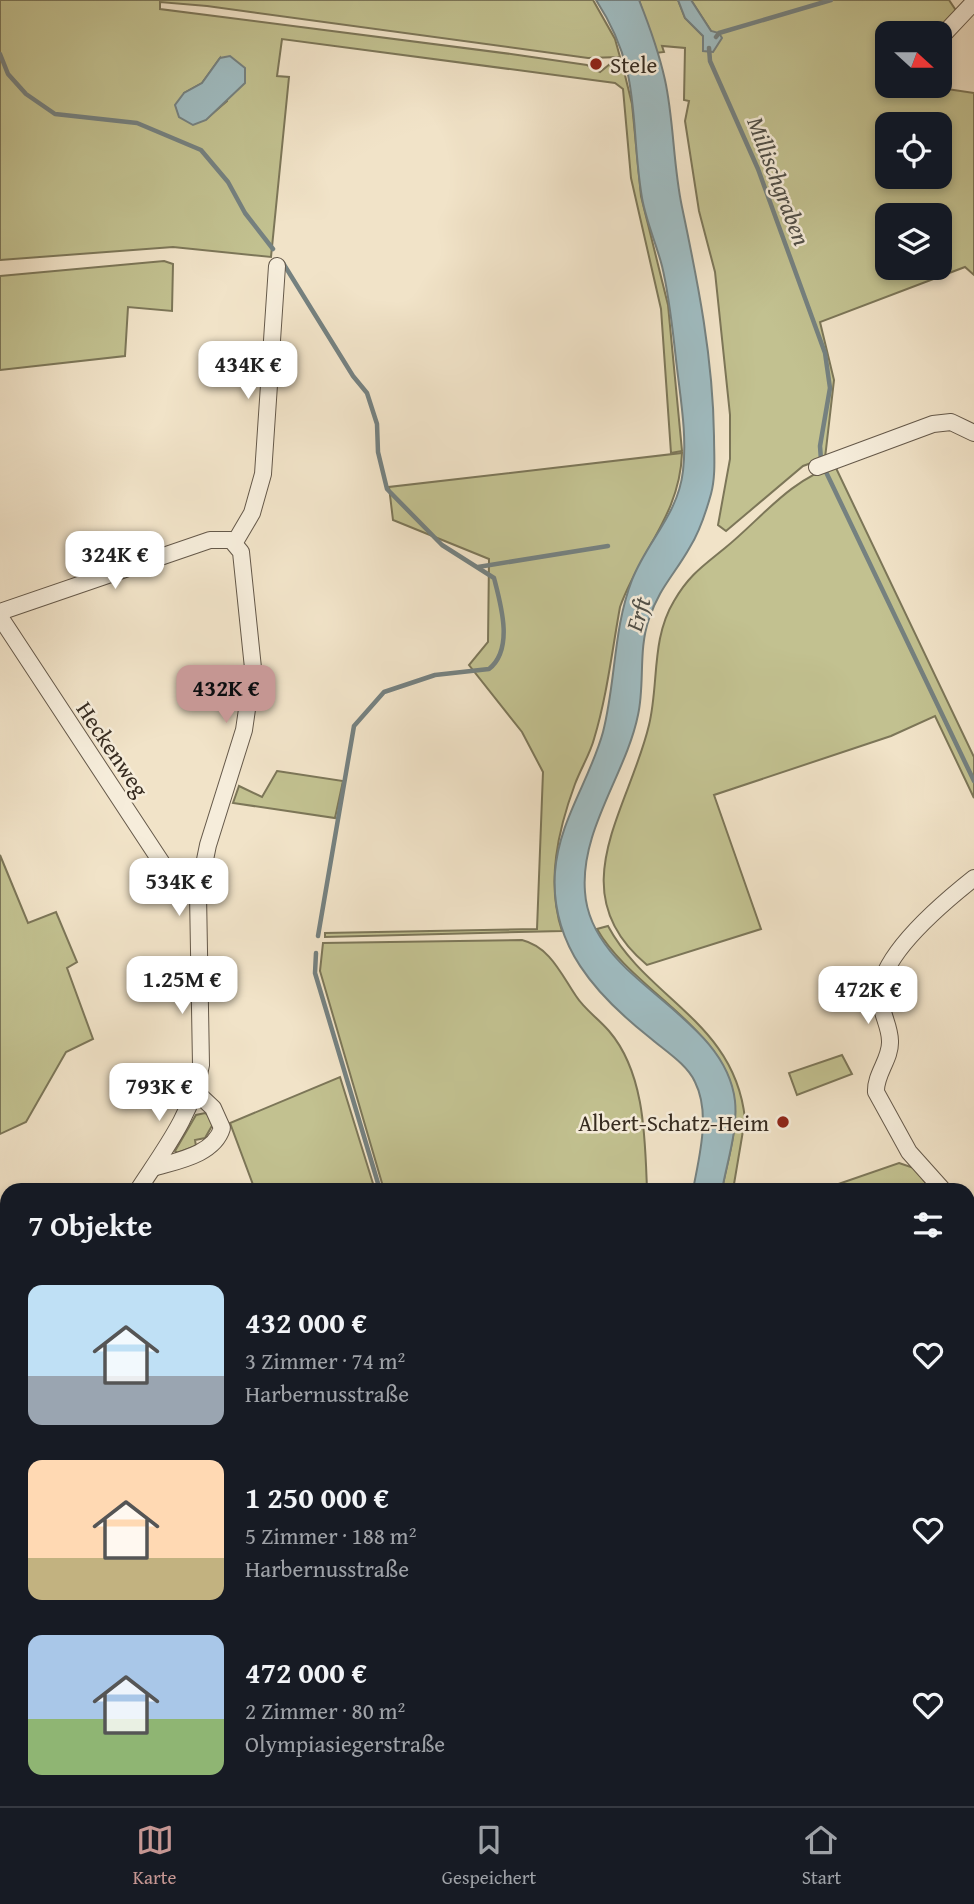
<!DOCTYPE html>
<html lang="de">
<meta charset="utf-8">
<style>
body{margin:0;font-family:"Gentium Book Plus",serif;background:#242831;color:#f1f3f6;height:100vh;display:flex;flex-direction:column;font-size:26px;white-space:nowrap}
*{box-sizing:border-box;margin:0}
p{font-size:23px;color:#9ea1a6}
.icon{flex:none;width:38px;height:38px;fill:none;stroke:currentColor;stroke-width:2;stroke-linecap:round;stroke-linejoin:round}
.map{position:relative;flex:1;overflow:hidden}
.drawer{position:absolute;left:0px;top:1183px;width:975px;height:623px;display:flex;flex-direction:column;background:#171b24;border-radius:21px 21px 0 0;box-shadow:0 4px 10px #0003}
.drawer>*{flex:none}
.needle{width:46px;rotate:111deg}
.tools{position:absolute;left:875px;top:21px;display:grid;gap:14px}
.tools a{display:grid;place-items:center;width:77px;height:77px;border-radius:14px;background:#171b24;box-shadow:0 4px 10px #0003;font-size:35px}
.price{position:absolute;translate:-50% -60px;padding:0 16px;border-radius:14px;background:#fff;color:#222;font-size:23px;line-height:46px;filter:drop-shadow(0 2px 4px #0008)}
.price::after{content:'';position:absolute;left:50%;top:42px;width:21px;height:16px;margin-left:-10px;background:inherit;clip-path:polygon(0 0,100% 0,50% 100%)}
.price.current{background:#c59692;color:#111}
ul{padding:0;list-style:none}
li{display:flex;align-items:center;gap:21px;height:175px;padding:0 28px}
li span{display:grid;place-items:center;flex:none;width:196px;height:140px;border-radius:14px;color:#555}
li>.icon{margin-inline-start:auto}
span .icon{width:84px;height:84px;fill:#fffc;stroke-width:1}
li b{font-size:30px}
h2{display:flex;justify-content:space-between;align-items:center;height:84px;padding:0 28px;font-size:30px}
.menu{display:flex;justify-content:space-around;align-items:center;height:98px;border-top:2px solid #363941;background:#171b24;font-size:19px;color:#9ea1a6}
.menu a{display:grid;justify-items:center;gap:4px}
.menu .current{color:#c59692}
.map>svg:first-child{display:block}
</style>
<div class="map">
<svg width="974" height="1806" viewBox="0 0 974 1806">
<rect width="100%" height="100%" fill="#f1e3c8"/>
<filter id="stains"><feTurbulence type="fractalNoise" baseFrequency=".00286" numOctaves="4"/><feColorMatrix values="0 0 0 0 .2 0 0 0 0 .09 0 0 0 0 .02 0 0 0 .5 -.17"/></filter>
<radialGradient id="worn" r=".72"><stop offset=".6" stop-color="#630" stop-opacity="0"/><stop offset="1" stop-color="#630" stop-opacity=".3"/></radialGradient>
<g fill="#c2c190" stroke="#7c7658" stroke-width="2" fill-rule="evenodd">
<path d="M0,0H593L615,39L620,57L588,58L207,6L160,2V9L511,54L587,65L600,72L610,64L622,63L632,104L641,196L668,305L682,451L671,453L661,309L631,178L623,89L615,83L282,39L277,76L289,77L271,257L173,247L0,260ZM220,58L227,101L205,120L189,121L184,93L202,83Z"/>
<path d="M639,0H678L685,18L703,36L711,31L691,0H949L957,12L939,33H887V86H927L974,93V275L965,267L820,322L834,380L825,458L803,466L726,531L718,525L730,459V415L715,272L699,211L685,121L689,101L684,100L685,48L662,46L664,52L656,53ZM887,124H940V177H887ZM887,215H940V268H887Z"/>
<path d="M164,261L173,264L172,311L128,307L125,356L0,370V276Z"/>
<path d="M682,453C680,515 640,551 620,607C612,651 607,696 594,739C590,754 581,768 575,784C558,830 546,882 562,931L325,937V933L537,929L543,772L522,732L469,665L488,642L489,559L393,520L389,487Z"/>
<path d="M835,466L974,757V798L935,716L891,736L714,795L761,929L647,965C559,892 629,810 649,725C659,684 651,639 674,601C689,575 703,566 725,548C761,519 789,480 835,466Z"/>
<path d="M277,771L343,781L335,818L233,803L239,786L262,797Z"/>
<path d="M0,855L28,923L56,912L77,962L67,968L93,1039L66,1052L26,1122L0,1134Z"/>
<path d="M608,926C647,999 735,1022 745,1119L733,1190H722C726,1166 735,1140 735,1115C738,1033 634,994 597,929Z"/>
<path d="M522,940C550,947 561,974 576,996C585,1010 598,1018 609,1031C645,1073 645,1138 647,1190H384L320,971L323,943Z"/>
<path d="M842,1055L852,1074L797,1095L789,1073Z"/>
<path d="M340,1077L375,1190H255L230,1123Z"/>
<path d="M205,1113L212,1118L213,1124L205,1138L195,1140L196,1146L177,1153L175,1151L196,1115Z"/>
<path d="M899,1163L914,1168L932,1190H821Z"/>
<path d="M968,1235L974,1243V1710L968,1703Z"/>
<path d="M968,1748L974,1755V1806H698L692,1799H968Z"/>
</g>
<g fill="#9fbbc0" stroke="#758180" stroke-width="2">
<path d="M596,0H639C649,25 659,53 665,80C674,121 673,165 682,207C698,283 713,358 714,436C714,455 716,475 711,494C706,512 700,531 690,547C675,574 659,588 649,619C638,650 645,684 638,715C626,774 580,830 585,892C591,982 725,1012 735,1101C738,1130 727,1162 722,1190H693C699,1157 711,1114 695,1082C687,1064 664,1050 649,1037C596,995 550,945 555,872C559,820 590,780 603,732C616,682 613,629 632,580C647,541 678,515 683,471C687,436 681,402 677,368C673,334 670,299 662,266C656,243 646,221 642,198C629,120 643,72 596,0Z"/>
<path d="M678,0H691L711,31L719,33L722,38L713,52L703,51V36L685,18Z"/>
<path d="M230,56L245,68V83L206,120L193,125L179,117L175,105L184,93L202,83L220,58Z"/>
</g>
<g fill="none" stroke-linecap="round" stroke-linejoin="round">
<g stroke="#758180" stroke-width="4.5">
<path d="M716,37L719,33L831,0"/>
<path d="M709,48L710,61L758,169L825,353L830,388L820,446L821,460"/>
<path d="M0,54L8,74L26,94L55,114L137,123L201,150L228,182L245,213L273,249"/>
<path d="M283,263L353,376L367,393L377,424L378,452L387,489L442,545L494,578C501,605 514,649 489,669L435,675L384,692L354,726L318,936"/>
<path d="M826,472L974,781"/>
<path d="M478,567L608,546"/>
<path d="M316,953L315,973L380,1190"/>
<path d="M732,1799L735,1806"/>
</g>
<g stroke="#65594a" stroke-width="18">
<g id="minor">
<path d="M941,37L974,2"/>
<path d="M817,467L933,424L951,422L974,433"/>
<path d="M235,542L252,513L263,474L277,266"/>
<path d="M0,612L210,540H231L241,552L253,668L244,730L208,845L198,894L201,1065C193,1113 164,1150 138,1190"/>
<path d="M0,617L177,886L198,894"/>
<path d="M153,1168C176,1161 214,1155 222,1128L213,1108L196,1092"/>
<path d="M943,1190L909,1152L876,1092C875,1074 891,1059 890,1041C890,1025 879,1010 880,993C881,954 945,901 974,878"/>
<path d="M0,1398L7,1388"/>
</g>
</g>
<use href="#minor" stroke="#f6eddb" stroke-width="16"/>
</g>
<g fill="#8f2418" stroke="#f6eddb" stroke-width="2.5">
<circle cx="596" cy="64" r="7"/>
<circle cx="783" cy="1122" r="7"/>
</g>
<g text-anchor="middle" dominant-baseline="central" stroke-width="5" stroke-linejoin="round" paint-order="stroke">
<g font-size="23" fill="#362b20" stroke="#f6eddb" text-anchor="start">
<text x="610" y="64">Stele</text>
<text x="769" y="1122" text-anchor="end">Albert-Schatz-Heim</text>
</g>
<g font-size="23" fill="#362b20" stroke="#f6eddb">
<text transform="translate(113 749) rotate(56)">Heckenweg</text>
</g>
<g font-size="24" font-style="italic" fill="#504f48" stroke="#f6eddb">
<text transform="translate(779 181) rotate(69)">Millischgraben</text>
<text transform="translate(638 614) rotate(-74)">Erft</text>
</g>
</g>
<rect width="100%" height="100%" filter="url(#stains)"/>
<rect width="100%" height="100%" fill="url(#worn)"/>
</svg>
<div class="tools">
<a><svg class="needle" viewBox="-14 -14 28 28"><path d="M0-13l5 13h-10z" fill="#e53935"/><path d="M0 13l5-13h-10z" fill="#9ea1a6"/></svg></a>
<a><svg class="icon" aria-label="locate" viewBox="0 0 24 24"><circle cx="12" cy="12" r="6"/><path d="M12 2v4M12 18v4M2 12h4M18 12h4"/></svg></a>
<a><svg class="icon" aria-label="layers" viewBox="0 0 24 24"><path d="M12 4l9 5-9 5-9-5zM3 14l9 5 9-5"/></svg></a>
</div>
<b class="price" style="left:248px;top:401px">434K €</b>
<b class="price" style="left:115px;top:591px">324K €</b>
<b class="price current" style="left:226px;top:725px">432K €</b>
<b class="price" style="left:179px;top:918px">534K €</b>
<b class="price" style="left:182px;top:1016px">1.25M €</b>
<b class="price" style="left:868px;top:1026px">472K €</b>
<b class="price" style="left:159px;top:1123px">793K €</b>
<section class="drawer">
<h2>7 Objekte<svg class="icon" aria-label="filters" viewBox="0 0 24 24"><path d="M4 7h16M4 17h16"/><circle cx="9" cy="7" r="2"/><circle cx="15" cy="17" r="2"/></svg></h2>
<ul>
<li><span style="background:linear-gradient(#bfe0f5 65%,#9aa5b1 0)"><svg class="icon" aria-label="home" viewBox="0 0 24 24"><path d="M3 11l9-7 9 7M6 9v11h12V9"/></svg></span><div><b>432 000 €</b><p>3 Zimmer · 74 m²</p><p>Harbernusstraße</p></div><svg class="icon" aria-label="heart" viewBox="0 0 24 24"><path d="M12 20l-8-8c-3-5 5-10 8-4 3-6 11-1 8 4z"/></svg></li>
<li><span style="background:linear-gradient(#ffd9b3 70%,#c2b280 0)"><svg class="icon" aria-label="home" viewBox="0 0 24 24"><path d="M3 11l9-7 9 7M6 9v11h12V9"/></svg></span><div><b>1 250 000 €</b><p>5 Zimmer · 188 m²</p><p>Harbernusstraße</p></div><svg class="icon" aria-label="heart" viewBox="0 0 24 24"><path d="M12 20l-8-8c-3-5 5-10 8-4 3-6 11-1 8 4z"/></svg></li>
<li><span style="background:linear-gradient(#a9c7e8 60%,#8fb573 0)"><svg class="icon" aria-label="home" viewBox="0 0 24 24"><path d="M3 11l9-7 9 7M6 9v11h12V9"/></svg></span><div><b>472 000 €</b><p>2 Zimmer · 80 m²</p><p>Olympiasiegerstraße</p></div><svg class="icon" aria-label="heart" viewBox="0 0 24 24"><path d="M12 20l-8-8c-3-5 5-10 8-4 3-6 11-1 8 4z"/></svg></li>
</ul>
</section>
</div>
<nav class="menu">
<a class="current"><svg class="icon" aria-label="map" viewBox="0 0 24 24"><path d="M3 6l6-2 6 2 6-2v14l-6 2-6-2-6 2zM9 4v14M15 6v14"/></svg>Karte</a>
<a><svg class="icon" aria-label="saved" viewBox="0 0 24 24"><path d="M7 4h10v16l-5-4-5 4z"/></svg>Gespeichert</a>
<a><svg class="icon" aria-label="home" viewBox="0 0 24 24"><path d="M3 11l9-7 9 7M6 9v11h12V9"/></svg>Start</a>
</nav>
